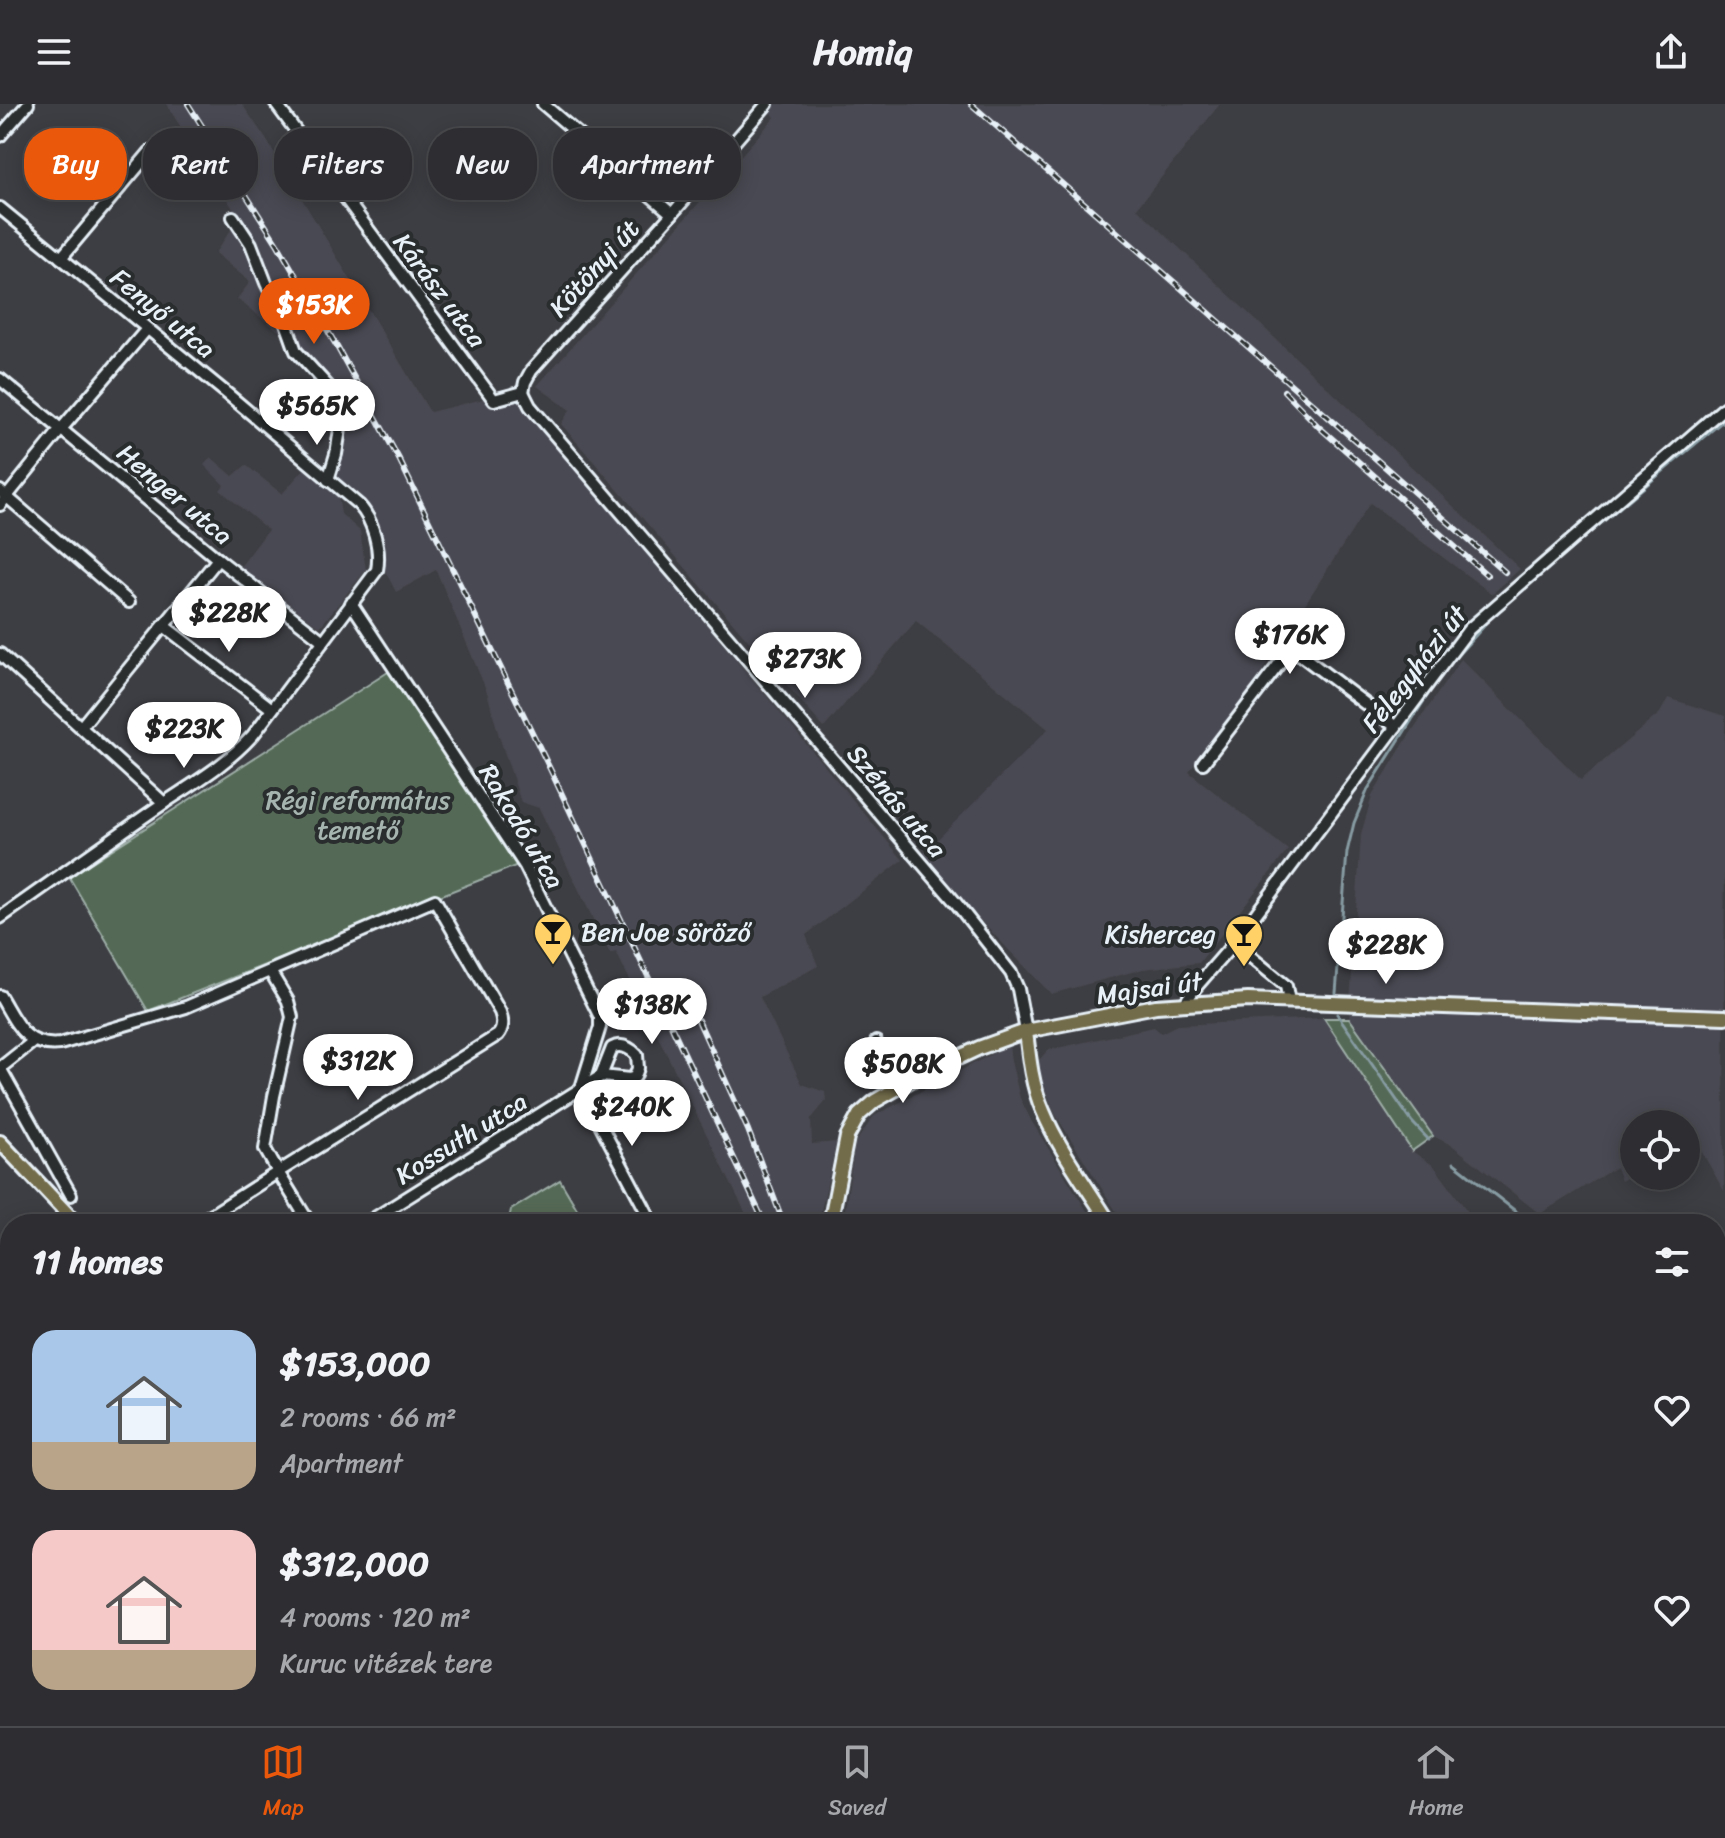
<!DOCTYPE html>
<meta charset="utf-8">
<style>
body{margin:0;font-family:Sriracha,sans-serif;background:#3a3a3e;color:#f1f3f6;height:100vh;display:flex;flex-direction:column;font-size:30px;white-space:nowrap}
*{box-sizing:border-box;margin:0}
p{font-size:26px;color:#a7a8ac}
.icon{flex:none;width:44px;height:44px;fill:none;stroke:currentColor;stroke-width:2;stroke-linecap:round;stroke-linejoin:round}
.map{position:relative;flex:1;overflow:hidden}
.sheet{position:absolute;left:0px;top:1110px;width:1726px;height:512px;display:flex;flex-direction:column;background:#2e2e32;border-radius:32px 32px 0 0;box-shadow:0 4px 20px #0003,0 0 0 2px #494a4d}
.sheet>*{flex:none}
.banner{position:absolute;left:24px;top:24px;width:800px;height:72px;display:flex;gap:16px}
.buttons{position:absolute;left:1620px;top:1006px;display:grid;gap:16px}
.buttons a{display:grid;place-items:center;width:80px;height:80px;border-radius:50%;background:#2e2e32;box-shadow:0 4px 20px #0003,0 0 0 2px #494a4d;font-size:40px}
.price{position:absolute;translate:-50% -68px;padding:0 18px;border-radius:28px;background:#fff;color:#222;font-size:26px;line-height:52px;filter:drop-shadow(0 2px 4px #0008)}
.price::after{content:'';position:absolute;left:50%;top:48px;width:24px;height:18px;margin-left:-12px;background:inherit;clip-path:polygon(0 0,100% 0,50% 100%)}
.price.on{background:#ea580c;color:#fff}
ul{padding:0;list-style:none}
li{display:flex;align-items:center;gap:24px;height:200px;padding:0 32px}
li span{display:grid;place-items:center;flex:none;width:224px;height:160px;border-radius:24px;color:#555}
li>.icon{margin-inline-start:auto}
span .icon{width:96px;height:96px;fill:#fffc;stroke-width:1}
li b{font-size:34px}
h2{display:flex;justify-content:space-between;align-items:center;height:96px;padding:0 32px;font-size:34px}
.pill{padding:0 28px;border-radius:32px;background:#2e2e32;box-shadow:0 4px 20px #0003,0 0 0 2px #494a4d;font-size:28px;line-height:72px}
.pill.on{background:#ea580c;color:#fff}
header{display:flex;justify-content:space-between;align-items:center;height:104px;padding:0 32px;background:#2e2e32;font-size:36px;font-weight:700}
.tabs{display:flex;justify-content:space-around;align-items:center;height:112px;border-top:2px solid #494a4d;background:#2e2e32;font-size:22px;color:#a7a8ac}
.tabs a{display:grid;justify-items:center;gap:4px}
.tabs .on{color:#ea580c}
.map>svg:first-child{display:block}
</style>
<header><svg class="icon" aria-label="menu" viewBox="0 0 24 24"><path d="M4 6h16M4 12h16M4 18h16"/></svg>Homiq<svg class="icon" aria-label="share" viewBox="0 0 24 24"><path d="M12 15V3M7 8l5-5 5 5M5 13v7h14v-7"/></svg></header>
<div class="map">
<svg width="1725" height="1622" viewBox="0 0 1725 1622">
<rect width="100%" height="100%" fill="#3d3e43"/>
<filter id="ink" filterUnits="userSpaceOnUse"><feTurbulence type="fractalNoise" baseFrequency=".0125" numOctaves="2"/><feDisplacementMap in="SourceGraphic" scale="16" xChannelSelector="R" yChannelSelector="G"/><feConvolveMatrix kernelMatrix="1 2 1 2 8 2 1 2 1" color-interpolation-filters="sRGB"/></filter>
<g filter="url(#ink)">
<g fill="#4a4952">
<path d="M166,0H242L266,35L430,308L487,294L493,301L518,294L903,756L806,831L818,862L760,893L802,980L825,988L826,997L811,1015L812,1040L837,1038L818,1120H751L616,848L610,850L539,704L521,698L499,632L487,588L436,466L396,488L384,465L375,413L371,405L336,376L346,319L342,297L337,287L297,241L237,195L250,178L215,149L239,114Z"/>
<path d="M762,0H1220L1137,104L1520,465L1492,490L1370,399L1250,586L1189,668L1288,746L1199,859L1143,865L1051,890L920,753L1048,625L916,517L824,624L561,320L570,306L537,282L775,13Z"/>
<path d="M211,353L233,372L246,361L282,390L305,364L338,392L341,410L360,427L366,466L320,523L240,463L268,426L220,386L224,381L204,361Z"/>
<path d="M1461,555L1581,676L1660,609L1668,594L1725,612L1724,1087L1694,1034L1686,1038V1020H1634V1069L1621,1077L1616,1063L1540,1110L1453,1042L1433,1032L1349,914L1361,730L1372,692L1406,636Z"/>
<path d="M1323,914L1412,1047L1434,1062L1477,1120H1124L1055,1010L1044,982L1038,957L1048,946L1154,923L1161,929L1177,921Z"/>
<path d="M1009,941L1011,957L1020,994L1032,1018L1095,1120H843L855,1039L874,1012Z"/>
<path d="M1725,1571V1622H1409L1472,1612H1716V1573Z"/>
</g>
<g fill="#556b57" stroke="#9eaea8" stroke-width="2">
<path d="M388,568L518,761L148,907L69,773Z"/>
<path d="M1324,914H1349L1433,1032L1412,1047Z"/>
<path d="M560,1076L580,1110L563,1120H508L511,1106Z"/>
</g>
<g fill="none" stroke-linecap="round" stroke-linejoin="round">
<g stroke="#879ca3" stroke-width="3">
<path d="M1511,495L1725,315"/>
<path d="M1446,564L1485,521"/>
<path d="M1336,889L1347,748L1354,719L1368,685L1441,570"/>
<path d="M1337,910L1412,1018L1429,1036"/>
<path d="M1454,1059L1532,1120"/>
<path d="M1716,1233L1725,1232"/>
<path d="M1716,1406L1725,1430"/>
<path d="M1716,1570L1725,1568"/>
<path d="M1144,1619L1155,1622"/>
<path d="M1378,1622L1446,1612"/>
</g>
<g stroke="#e8f1f8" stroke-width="16">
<g id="minor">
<path d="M276,0L494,296L523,288"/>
<path d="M543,0L672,110"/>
<path d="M0,32L28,0"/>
<path d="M0,104L230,292L359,401C373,416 381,445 377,466L253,631C226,661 194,679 161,701C107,738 54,776 0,814"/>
<path d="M233,113L251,140L266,179L286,219L296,247L328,282L337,298L340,312V325L336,350L328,376"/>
<path d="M61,154L150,48"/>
<path d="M0,275L218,455L323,537"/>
<path d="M523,288L530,302L956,799L1011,869L1018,885L1026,927"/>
<path d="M523,288L525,278L531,267L672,110L767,0"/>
<path d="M0,387L129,498"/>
<path d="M0,401L62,324L147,225"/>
<path d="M351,499L525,762L600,913V923L581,984"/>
<path d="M164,522L272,605"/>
<path d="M0,550L164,699"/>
<path d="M81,623L218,455"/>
<path d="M1203,659L1290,546H1294L1298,549L1396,623"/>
<path d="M1234,839L1286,882L1289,897"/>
<path d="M0,892C16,918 24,944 60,940L186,903L435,796L500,908C503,916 504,924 498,931L278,1068L265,1045L274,992L292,913L288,897L270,867"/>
<path d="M1185,899L1195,884L1234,839L1469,525L1725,303"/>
<path d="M876,938L897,984"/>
<path d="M0,964L71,1091"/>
<path d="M0,964L34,937"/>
<path d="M581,984L653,1120"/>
<path d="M197,1120L278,1068L310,1120"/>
<path d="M365,1120L601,972L612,944C621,939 630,944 637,951L638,964L635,973L630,975L601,972"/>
<path d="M0,1147L10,1159"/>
<path d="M1716,1256L1725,1254"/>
<path d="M0,1400L10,1417"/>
<path d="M0,1479L10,1470"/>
<path d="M0,1600L7,1614"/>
<path d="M150,1612L160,1622"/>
<path d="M252,1612L260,1622"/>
<path d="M388,1612L396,1622"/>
<path d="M574,1612L583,1622"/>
<path d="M737,1612L748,1622"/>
<path d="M275,1622L294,1612"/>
<path d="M878,1622L887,1612"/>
</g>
</g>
<g stroke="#e8f1f8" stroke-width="18">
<g id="major">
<path d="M1026,927C1029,954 1032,982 1043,1007C1059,1046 1088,1084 1110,1120"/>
<path d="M0,1038L77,1120"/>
<path d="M830,1120L847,1033L859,1011L875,997L917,973L979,944L1026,927L1156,902L1248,896L1725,913"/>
<path d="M0,1303L10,1294"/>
<path d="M486,1612L494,1622"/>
<path d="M1042,1612L1052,1622"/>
<path d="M640,1622L649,1612"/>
</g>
</g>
<use href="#minor" stroke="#2a2d2e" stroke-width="10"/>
<use href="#major" stroke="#736c4b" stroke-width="12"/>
<g stroke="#e8f1f8" stroke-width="6">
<g id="rail">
<path d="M188,0L278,141L336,241L399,355L551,667L765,1120"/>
<path d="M971,0L1505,468"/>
<path d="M1284,287L1319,323L1487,471"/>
<path d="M698,916L748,1026L784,1120"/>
<path d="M1716,1557L1725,1554"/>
<path d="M993,1612L998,1622"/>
<path d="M1147,1612L1192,1622"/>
<path d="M1332,1622L1396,1612"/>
</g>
</g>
<use href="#rail" stroke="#2a2d2e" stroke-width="3" stroke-dasharray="9" stroke-linecap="butt"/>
</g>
</g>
<defs>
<g id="bar-pin" transform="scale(2)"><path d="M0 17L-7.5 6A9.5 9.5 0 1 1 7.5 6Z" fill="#ffd166" stroke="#2a2d2e"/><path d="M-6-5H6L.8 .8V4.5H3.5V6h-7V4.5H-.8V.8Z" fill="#111"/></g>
</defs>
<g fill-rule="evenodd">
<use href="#bar-pin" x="553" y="828"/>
<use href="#bar-pin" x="1244" y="830"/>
</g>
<g text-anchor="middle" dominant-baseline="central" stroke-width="8" stroke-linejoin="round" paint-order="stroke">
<g font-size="26" fill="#e8f1f8" stroke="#2a2d2e">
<text transform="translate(594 164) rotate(-48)">Kötönyi út</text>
<text transform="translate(440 186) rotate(53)">Kárász utca</text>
<text transform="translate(163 209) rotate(39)">Fenyő utca</text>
<text transform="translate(175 390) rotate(40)">Henger utca</text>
<text transform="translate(1414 565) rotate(-52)">Félegyházi út</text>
<text transform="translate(897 697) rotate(50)">Szénás utca</text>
<text transform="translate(522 722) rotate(59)">Rakodó utca</text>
<text transform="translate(1149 884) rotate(-8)">Majsai út</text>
<text transform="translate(461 1034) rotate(-32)">Kossuth utca</text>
</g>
<g font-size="26" fill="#a6b5b0" stroke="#2a2d2e">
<text x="358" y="696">Régi református<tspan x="358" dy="30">temető</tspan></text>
</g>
<g font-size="26" fill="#e8f1f8" stroke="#2a2d2e" text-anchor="start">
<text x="581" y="828">Ben Joe söröző</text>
<text x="1216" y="830" text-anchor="end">Kisherceg</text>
</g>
</g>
</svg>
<div class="buttons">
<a><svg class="icon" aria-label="locate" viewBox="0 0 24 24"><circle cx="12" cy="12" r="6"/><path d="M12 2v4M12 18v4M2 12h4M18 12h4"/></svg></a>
</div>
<b class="price on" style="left:314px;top:242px">$153K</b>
<b class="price" style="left:317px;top:343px">$565K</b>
<b class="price" style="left:229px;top:550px">$228K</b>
<b class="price" style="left:1290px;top:572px">$176K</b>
<b class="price" style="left:805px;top:596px">$273K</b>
<b class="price" style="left:184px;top:666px">$223K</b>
<b class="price" style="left:1386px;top:882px">$228K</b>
<b class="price" style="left:652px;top:942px">$138K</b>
<b class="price" style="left:358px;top:998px">$312K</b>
<b class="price" style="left:903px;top:1001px">$508K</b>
<b class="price" style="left:632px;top:1044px">$240K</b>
<div class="banner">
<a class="pill on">Buy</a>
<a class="pill">Rent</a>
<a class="pill">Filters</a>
<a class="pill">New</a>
<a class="pill">Apartment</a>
</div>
<section class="sheet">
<h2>11 homes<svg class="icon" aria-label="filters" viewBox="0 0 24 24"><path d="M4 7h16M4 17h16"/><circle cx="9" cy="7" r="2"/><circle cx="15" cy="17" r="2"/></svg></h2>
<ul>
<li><span style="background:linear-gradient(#a9c7e8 70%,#b9a48a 0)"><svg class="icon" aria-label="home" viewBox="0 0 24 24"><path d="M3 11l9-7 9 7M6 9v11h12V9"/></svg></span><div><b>$153,000</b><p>2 rooms · 66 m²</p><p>Apartment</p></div><svg class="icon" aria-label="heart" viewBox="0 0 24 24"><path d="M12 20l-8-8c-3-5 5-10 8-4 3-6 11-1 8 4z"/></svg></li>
<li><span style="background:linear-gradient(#f6c9c9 75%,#b9a48a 0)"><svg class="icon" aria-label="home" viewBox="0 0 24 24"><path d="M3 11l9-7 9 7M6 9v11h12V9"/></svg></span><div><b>$312,000</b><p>4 rooms · 120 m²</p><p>Kuruc vitézek tere</p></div><svg class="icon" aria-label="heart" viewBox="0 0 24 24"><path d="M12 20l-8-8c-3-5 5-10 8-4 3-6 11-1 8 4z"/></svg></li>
</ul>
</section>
</div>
<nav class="tabs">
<a class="on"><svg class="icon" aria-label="map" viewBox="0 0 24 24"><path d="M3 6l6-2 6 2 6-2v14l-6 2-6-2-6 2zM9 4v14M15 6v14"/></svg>Map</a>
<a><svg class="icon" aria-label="saved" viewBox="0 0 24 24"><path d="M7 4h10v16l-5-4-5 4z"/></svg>Saved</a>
<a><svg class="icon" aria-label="home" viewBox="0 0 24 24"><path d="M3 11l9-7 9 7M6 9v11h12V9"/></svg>Home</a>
</nav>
